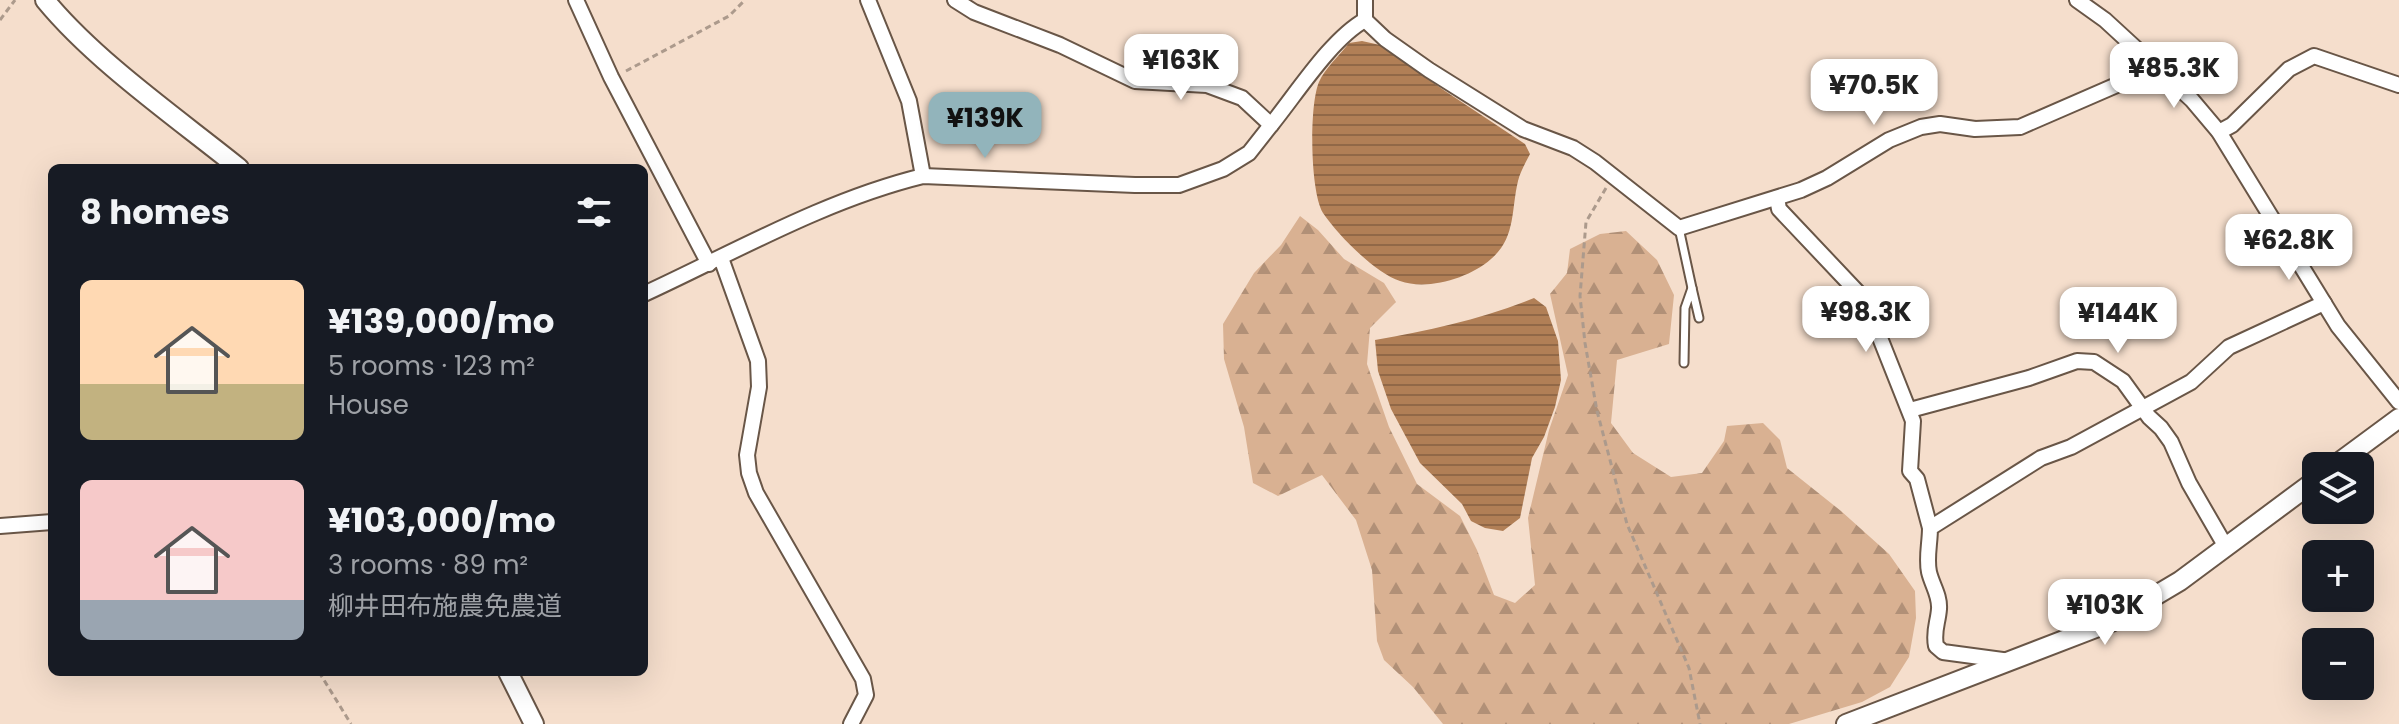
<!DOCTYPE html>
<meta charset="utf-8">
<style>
body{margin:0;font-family:Poppins,"Noto Sans JP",sans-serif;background:#20242c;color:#f1f3f6;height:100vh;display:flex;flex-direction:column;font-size:30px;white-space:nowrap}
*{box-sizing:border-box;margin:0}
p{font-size:26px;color:#9ea1a6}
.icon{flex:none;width:44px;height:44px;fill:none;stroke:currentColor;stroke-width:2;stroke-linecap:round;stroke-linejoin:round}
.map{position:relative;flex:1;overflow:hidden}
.side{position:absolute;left:48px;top:164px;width:600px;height:512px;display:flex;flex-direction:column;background:#171b24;border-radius:12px;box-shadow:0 8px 32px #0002}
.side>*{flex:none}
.controls{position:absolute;left:2302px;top:452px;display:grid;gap:16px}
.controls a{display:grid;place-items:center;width:72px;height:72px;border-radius:12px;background:#171b24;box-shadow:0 8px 32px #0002;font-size:40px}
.price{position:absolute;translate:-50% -68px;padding:0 18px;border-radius:16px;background:#fff;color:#222;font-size:26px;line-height:52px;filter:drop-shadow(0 2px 4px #0008)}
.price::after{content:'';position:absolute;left:50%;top:48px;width:24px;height:18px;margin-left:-12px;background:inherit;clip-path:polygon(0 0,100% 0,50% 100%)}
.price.selected{background:#92b4bb;color:#111}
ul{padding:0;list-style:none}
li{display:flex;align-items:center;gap:24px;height:200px;padding:0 32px}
li span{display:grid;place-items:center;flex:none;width:224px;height:160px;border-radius:12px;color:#555}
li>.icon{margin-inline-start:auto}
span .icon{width:96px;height:96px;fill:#fffc;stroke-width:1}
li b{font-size:34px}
h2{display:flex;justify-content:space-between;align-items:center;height:96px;padding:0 32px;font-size:34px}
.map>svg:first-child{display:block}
</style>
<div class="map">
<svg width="2399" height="724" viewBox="0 0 2399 724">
<defs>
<pattern id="forest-firs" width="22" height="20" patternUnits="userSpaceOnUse" patternTransform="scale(2)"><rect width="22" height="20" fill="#d9b192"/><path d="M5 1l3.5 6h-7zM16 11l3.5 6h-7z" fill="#b19077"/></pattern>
<pattern id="water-rules" width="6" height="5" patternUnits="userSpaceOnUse" patternTransform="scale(2)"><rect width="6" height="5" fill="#b17f56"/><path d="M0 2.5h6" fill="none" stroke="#916847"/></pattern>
</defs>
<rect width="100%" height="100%" fill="#f5decc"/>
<path fill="url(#forest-firs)" d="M1300,216L1318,230L1344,259L1384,283L1396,302L1370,328L1367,364L1389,427L1417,484L1460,516L1477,550L1494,595L1515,603L1535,585L1528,518L1549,430L1568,375L1550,294L1567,273L1570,249L1600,234L1626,231L1657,260L1674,295L1669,344L1617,360L1611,423L1633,453L1671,477L1702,473L1724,441L1727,426L1763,423L1780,440L1787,468L1841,511L1889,554L1915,591L1916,618L1909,657L1890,687L1862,702L1789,724H1443L1413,687L1384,660L1377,641L1372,570L1356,520L1322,475L1278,496L1253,483L1244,427L1224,359L1223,324L1254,273L1281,245Z"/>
<g fill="url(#water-rules)">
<path d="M1362,41L1380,45L1445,91L1525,144L1530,154C1526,162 1520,172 1518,181C1511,210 1516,238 1491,259C1470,278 1427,291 1400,281C1375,273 1338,235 1323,213C1310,192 1309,105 1319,82C1325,68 1340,55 1349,43Z"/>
<path d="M1534,298L1546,307L1558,341L1561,380L1555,407L1544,437L1532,458L1520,518L1503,531L1485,528L1471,521L1462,504L1420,463L1391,409L1378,371L1375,340C1430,330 1482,319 1534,298Z"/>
</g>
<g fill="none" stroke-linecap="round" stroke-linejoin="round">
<g stroke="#695647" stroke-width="11">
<g id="service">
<path d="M1679,228L1692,288"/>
<path d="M1684,363L1685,308L1692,288L1699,318"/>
</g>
</g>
<g stroke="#695647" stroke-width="18">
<g id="minor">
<path d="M576,0L611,77L709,264"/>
<path d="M868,0L909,101L923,176"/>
<path d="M955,0L974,12L1060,45L1135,81L1207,85L1242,98L1271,125C1297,93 1331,39 1365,20"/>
<path d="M1365,0V20L1385,39L1429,70L1523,129L1573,148L1595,162L1679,228L1801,190L1827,178L1889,140L1921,127L1940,124L1975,129L2020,127L2142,74L2153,65"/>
<path d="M2077,0L2105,20L2192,100L2219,132L2338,326L2399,402"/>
<path d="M2219,132L2232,125L2289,69L2314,56L2399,85"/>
<path d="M1777,198L1779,209L1865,300L1913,421L1910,471L1917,479L1930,528"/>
<path d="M721,258L758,361L759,387L747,455L749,473L756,493L863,679L866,695L851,724"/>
<path d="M644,294C735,252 825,200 923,176L1135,185H1179L1223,169L1249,153L1271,125"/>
<path d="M1910,410L2029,378L2077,361L2094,362L2123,381L2149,417L2161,428L2171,442L2189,483L2226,547"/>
<path d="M0,526L52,522"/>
<path d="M2010,661L1943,652L1936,646C1933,631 1938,623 1939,609C1940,595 1932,585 1929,572C1926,558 1930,543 1930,528L2041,458L2071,447L2191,382L2229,347L2324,303"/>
</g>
</g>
<g stroke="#695647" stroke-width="22">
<g id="tertiary">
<path d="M45,0C95,61 177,118 239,168"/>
<path d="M2334,466L2399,418"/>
<path d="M508,672L534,724"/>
<path d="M1846,724L2111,622L2180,581L2316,480"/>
</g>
</g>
<g stroke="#ac9a8c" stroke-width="3" stroke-dasharray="6 4" stroke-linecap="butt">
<path d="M0,20L15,0"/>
<path d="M626,71L729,16L745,0"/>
<path d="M1606,188L1586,222L1580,296L1585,343L1597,411L1627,524L1689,668L1700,724"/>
<path d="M319,672L351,724"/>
</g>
<use href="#service" stroke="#fff" stroke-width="7"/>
<use href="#minor" stroke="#fff" stroke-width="14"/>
<use href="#tertiary" stroke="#fff" stroke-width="18"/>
</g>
</svg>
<div class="controls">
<a><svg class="icon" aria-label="layers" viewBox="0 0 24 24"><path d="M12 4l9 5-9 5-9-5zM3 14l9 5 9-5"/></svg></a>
<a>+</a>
<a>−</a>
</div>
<b class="price" style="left:1181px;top:102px">¥163K</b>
<b class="price" style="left:2174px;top:110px">¥85.3K</b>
<b class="price" style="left:1874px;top:127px">¥70.5K</b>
<b class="price selected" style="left:985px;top:160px">¥139K</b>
<b class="price" style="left:2289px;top:282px">¥62.8K</b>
<b class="price" style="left:1866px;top:354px">¥98.3K</b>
<b class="price" style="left:2118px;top:355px">¥144K</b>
<b class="price" style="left:2105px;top:647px">¥103K</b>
<section class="side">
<h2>8 homes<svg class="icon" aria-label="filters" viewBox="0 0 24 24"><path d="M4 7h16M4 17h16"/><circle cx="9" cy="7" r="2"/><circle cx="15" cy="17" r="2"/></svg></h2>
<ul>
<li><span style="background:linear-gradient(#ffd9b3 65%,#c2b280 0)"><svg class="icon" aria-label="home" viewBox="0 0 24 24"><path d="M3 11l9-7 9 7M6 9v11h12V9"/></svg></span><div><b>¥139,000/mo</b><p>5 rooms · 123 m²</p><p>House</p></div></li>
<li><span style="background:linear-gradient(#f6c9c9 75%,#9aa5b1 0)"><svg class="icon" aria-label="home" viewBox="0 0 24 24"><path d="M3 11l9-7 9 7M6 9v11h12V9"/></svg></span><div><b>¥103,000/mo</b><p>3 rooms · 89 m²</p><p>柳井田布施農免農道</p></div></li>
</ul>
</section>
</div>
